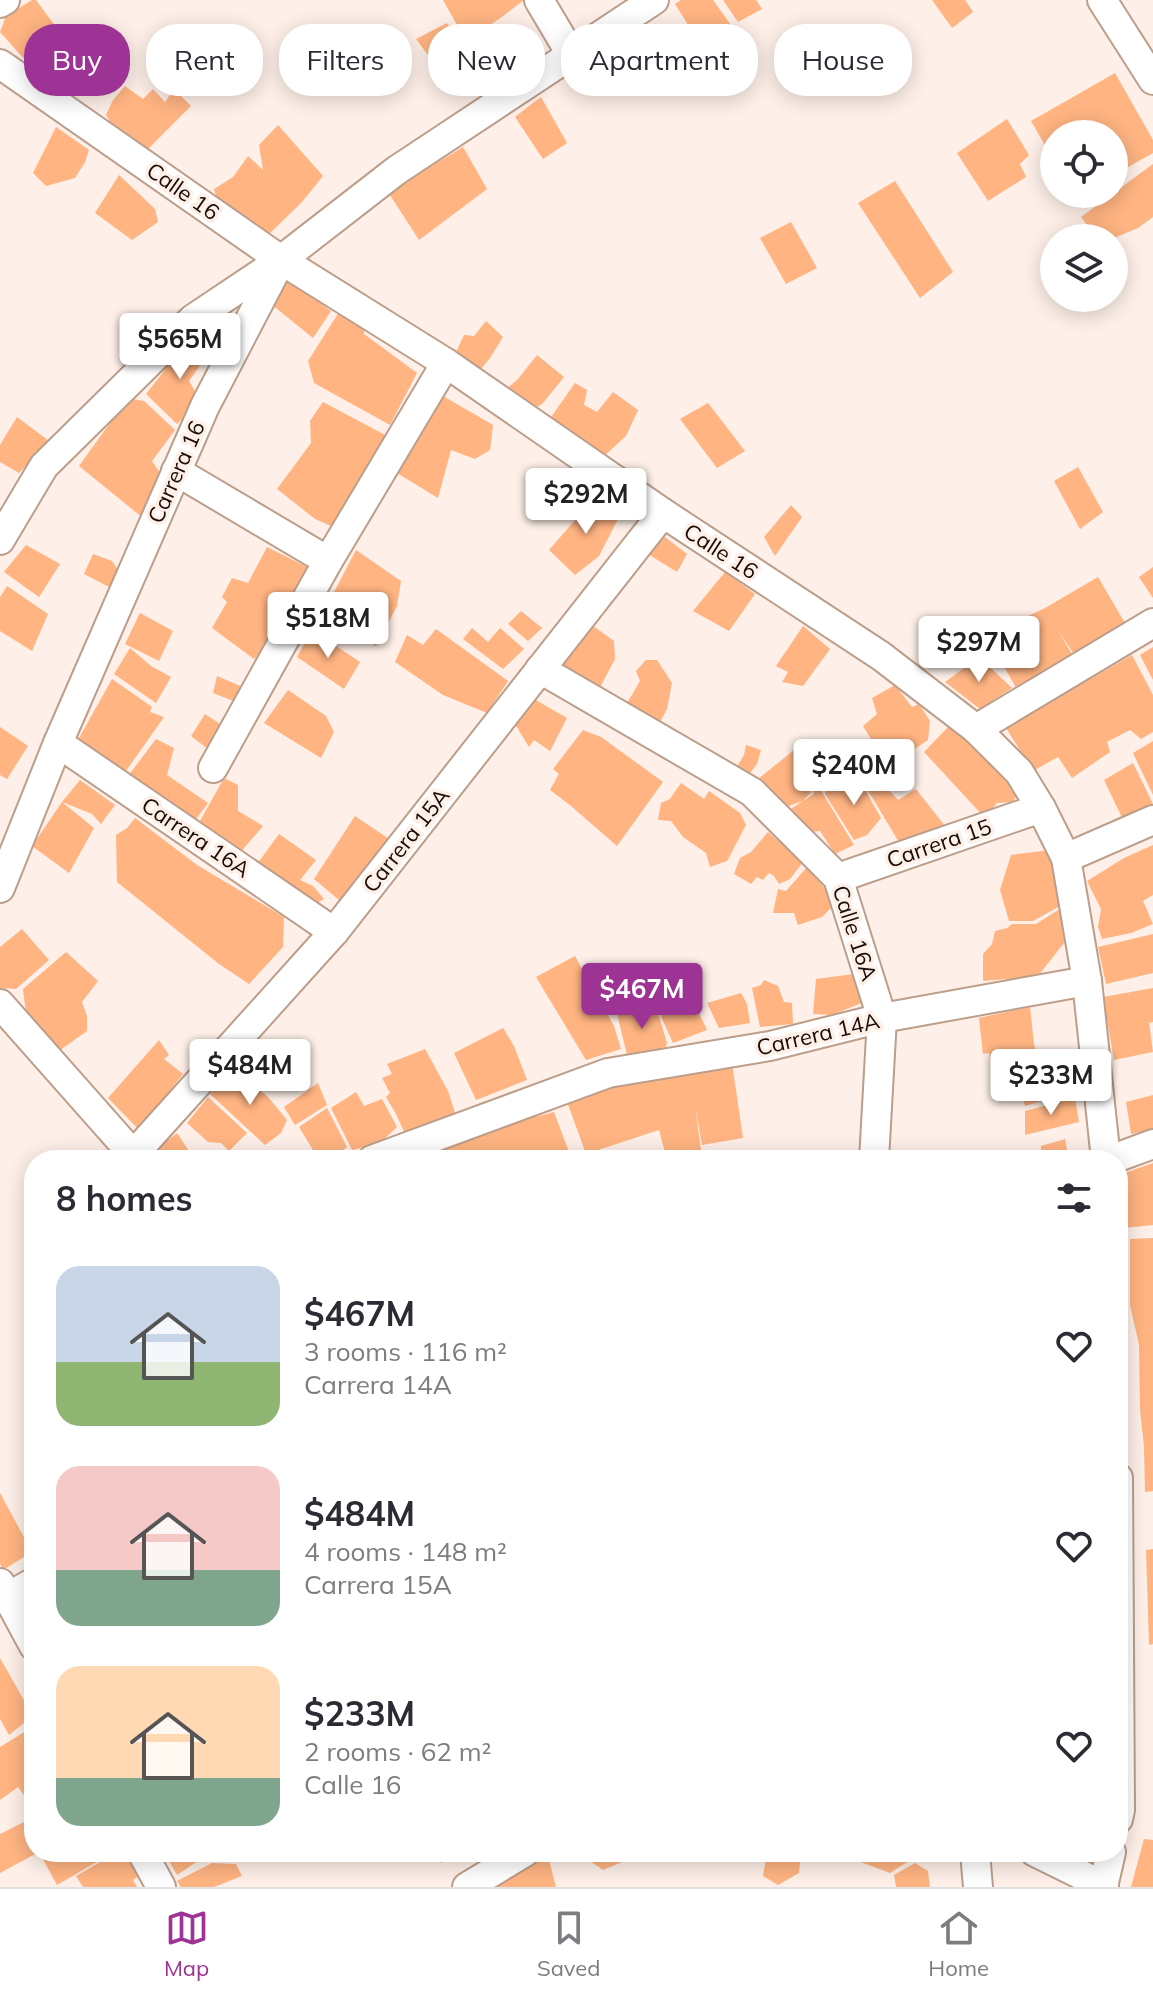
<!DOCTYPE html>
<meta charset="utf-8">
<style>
body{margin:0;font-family:Mulish,sans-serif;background:#f7f7f7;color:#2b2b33;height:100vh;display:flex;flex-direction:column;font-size:30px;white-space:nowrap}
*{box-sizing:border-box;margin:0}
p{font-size:26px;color:#7c7c81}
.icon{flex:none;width:44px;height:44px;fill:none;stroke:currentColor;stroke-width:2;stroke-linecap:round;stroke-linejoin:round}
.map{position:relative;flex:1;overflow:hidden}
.drawer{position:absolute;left:24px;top:1150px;width:1104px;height:712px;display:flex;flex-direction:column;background:#fff;border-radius:32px;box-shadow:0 4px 20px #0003}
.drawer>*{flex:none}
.guide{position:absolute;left:24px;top:24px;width:1106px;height:72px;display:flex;gap:16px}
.buttons{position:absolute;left:1040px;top:120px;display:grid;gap:16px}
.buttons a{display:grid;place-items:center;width:88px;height:88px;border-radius:50%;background:#fff;box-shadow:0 4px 20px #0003;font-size:40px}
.price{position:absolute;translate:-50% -68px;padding:0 18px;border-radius:8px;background:#fff;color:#222;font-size:26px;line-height:52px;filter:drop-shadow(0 2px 4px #0008)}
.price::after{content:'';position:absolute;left:50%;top:48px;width:24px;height:18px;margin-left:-12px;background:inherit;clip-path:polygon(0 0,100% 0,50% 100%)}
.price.current{background:#9d3395;color:#fff}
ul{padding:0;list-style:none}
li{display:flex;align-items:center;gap:24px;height:200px;padding:0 32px}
li span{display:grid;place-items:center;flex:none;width:224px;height:160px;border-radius:24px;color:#555}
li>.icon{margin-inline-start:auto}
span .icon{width:96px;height:96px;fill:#fffc;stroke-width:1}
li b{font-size:34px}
h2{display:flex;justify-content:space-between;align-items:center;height:96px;padding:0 32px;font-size:34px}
.pill{padding:0 28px;border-radius:32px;background:#fff;box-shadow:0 4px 20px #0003;font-size:28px;line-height:72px}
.pill.current{background:#9d3395;color:#fff}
.dock{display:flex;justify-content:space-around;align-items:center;height:112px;border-top:2px solid #e1e1e2;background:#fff;font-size:22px;color:#7c7c81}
.dock a{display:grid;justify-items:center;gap:4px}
.dock .current{color:#9d3395}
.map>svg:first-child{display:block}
</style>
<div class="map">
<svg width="1153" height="1887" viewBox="0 0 1153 1887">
<rect width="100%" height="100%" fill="#fef0e8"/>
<g fill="#ffb482">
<path d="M32,0H36L72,49L67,59L42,79L0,32L6,16Z"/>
<path d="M443,0H524L502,17L466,41Z"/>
<path d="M681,0H713L753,56L718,73L675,4Z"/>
<path d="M723,0H756L762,9L738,22Z"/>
<path d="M932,0H965L973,12L952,28Z"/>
<path d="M447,23L483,75L472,93L454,90L416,39Z"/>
<path d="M653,25L677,60L680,76L656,94L646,76L622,44Z"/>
<path d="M603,59L617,80L615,91L605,93L591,68Z"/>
<path d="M1115,73L1153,140V153L1116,174L1114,173V134H1054V161L1031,121Z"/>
<path d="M125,86L143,99L153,89L165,102L174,89L191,106L144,153L116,132L106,115L113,100Z"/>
<path d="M541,97L567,143L543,159L515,117Z"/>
<path d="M1007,119L1029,155L1020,164L1026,177L988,201L957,153Z"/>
<path d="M278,125L323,176L302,202L266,237L219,209L214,189L233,177L248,156L263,170L259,145Z"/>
<path d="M56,127L89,150L85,162L75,178L46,186L33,173Z"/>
<path d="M463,147L487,189L419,240L388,192Z"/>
<path d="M1153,164V217L1138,228L1114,238H1097L1081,217Z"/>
<path d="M119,175L155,209L158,222L132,240L95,213Z"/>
<path d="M895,181L953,272L920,298L858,203Z"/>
<path d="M791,222L817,268L786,284L760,238Z"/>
<path d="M287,278L331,311L313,338L271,304Z"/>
<path d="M341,309L364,324V334L417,373L390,425L314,383L308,361Z"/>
<path d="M486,321L503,337L490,358L480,370L456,352L464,335L474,336Z"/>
<path d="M193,334L212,349L189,381L201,401L177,424L146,394Z"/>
<path d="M537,355L564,377L543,403L533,410L505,390L518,379Z"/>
<path d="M575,383L587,390L584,405L597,412L613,392L638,410L626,436L603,457L549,420Z"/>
<path d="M443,396L493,425L490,450L475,459L451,450L438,498L392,470Z"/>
<path d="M128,398L144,401L175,430L152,461L164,479L143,518L79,466Z"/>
<path d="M323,402L387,436L338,529L315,519L277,489L311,443L310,421Z"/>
<path d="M708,403L745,451L717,468L680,419Z"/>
<path d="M17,417L49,441L19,473L0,462V445Z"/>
<path d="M1078,467L1103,512L1080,529L1054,481Z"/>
<path d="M597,495L621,513L599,556L575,575L549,550Z"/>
<path d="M791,505L802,517L775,556L764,537Z"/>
<path d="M660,533L687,554L677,572L643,551Z"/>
<path d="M26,545L60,564L39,597L4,572Z"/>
<path d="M267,547L311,569L290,619L254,659L212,628L227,602L222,597L232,578L248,583Z"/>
<path d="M356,550L401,581L397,606L376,646L322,615Z"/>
<path d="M93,554L112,561L122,576L111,588L84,574Z"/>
<path d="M1153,567V598L1139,577Z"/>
<path d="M725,572L755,594L729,631L693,611Z"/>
<path d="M1098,577L1126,625L1075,656L1058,630L1077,663L1018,691L986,636L1045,608Z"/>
<path d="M7,586L48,614L32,651L0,631V597Z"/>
<path d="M521,611L542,628L528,641L508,624Z"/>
<path d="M140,613L173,631L159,661L125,644Z"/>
<path d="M589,623L614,641L615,659L596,695L557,671Z"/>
<path d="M803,626L830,649L803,686L782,682L788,672L776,666Z"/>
<path d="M472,628L488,642L500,628L524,649L503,669L463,639Z"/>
<path d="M436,629L508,681L487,713L443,695L395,662L407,635L423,645Z"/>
<path d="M312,630L360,662L344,689L297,657Z"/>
<path d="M1153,647V680L1140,655Z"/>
<path d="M130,648L151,666L171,677L156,703L114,674Z"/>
<path d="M1132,655L1153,695V732L1141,739L1130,730L1107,742L1110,752L1072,778L1058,757L1033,771L1006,728Z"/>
<path d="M979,657L1012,688L980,709L945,682Z"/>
<path d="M646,660H657L672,683L667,709L656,729L623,710L640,681L636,671Z"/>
<path d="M217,676L245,688L241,704L213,693Z"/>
<path d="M112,679L152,707L150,712L164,717L121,778L74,747Z"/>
<path d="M895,685L912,707L919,704L930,721L928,740L910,752L895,740L876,747L863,726L877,714L872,698Z"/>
<path d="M288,690L326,716L334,732L321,758L264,723Z"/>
<path d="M534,699L567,718L550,751L534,740L529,747L515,724Z"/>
<path d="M205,714L229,730L213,753L191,736Z"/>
<path d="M952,723L1019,793L1012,802L997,803L985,818L924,752Z"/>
<path d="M0,727L28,746L7,779L0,775Z"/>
<path d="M583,730L601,737L663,782L617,846L571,806L550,790L559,774L553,769Z"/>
<path d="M156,739L174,748L167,775L208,803L191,826L125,780Z"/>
<path d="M1153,741V795L1133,753Z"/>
<path d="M746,745L761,750L757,764L748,776L735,770L744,755Z"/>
<path d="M794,750L806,756L803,762L809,771L815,769L816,781L809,785L811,792L803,801L814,794L813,786L817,784L854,845L835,854L820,831L811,832L789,810L803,801L780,809L758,779Z"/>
<path d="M1133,763L1153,804V813L1126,826L1104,780Z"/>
<path d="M866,771L878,785L883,784L898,800L916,789L945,826L900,844L860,777Z"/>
<path d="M856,774L881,818L867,835L854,840L825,794L827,789L840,784Z"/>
<path d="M224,778L238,785V811L263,826L238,855L196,828Z"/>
<path d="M80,780L115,805L101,824L92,814L62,802L94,828L69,873L32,846L62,802Z"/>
<path d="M681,783L704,799L709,791L740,813L746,825L727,861L710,867L706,853L683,837L671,821L658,820L661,803L670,799Z"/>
<path d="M355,816L392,841L345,905L314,879Z"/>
<path d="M135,818L197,865L284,917L283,947L249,984L219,964L117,882L116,835L127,828Z"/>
<path d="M768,832L803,862L790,879L779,884L774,876L769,873L763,880L757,877L751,884L734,874L740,858L751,852Z"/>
<path d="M279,834L316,860L300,880L313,886L324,899L310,907L255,867Z"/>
<path d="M1153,845V895L1143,901L1153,924L1131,933L1102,939L1098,927L1101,909L1087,881L1124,858Z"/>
<path d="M1050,850L1062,905L1033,921H1009L1000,890L1011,855Z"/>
<path d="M807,867L829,893L831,908L822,917L798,925L794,913H773L778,889L786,891Z"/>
<path d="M1063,907L1064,943L1034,981L1007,979L983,981V954L992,944L995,931L1007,928L1012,924H1036Z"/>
<path d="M22,929L49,960L16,989L0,988V947Z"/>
<path d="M1153,934V973L1106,984L1098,947Z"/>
<path d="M66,952L98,981L82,1002L87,1016V1031L56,1053L26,1013L23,989Z"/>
<path d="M575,956L614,1026L621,1049L586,1060L536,977Z"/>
<path d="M861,973L864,1002L832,1015L813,1014L816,979Z"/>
<path d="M764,980L778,986L784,1002L792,1003L793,1024L760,1027L752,988L761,985Z"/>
<path d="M1153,988V1022L1149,1023L1153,1052L1114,1060L1103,997Z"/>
<path d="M693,989L700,998V1015L707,1030L673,1043L662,1019L658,1000Z"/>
<path d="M741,993L747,1004L750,1023L719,1028L707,1003Z"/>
<path d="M654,1000L667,1043L662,1058L628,1059L616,1010Z"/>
<path d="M1030,1007L1034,1044L1049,1099L1025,1106L1015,1069L995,1070L989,1053L983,1054L979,1018Z"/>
<path d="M503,1028L514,1046L527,1080L476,1100L454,1053Z"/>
<path d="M159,1040L169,1055L164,1059L183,1074L167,1094L170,1107L144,1135L108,1098Z"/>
<path d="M425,1049L448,1091L456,1116L406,1136L396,1114L386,1097L390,1093L382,1078L392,1074L387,1064Z"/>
<path d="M732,1063L743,1138L702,1145L695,1106L702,1157L667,1160L659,1130L586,1154L566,1099L645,1077Z"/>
<path d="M234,1068L268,1097L287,1120L281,1133L265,1145L210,1094Z"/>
<path d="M318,1083L327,1105L295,1125L284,1107Z"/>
<path d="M356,1092L364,1106L382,1099L397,1127L380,1143L352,1150L331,1108Z"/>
<path d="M1153,1095V1129L1131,1134L1126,1102Z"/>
<path d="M208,1097L247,1133L229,1151L221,1143L208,1142L187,1123Z"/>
<path d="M1075,1098L1079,1122L1025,1135V1111Z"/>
<path d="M327,1108L347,1147L329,1160H319L299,1127Z"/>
<path d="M554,1112L572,1160H417L478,1132Z"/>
<path d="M177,1133L195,1160H151L148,1155Z"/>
<path d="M1065,1139L1069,1160H1041V1146Z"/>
<path d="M629,1150L632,1160H615L613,1152Z"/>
<path d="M1153,1163V1225L1124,1228L1119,1175Z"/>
<path d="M1153,1238V1491L1145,1492L1144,1447L1140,1409L1139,1345L1130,1305V1239Z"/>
<path d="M0,1493L32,1552L3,1570L0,1564Z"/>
<path d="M1153,1549V1644L1149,1645L1146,1550Z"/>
<path d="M0,1658L33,1716L9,1735L0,1719Z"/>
<path d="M34,1726V1809L18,1787L0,1800V1747Z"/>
<path d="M34,1817V1852H39L0,1873V1834Z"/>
<path d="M1144,1839L1153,1840V1887H1131Z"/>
<path d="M39,1852H114L57,1885Z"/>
<path d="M117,1852H128L140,1875L133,1880L137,1887H83L76,1876Z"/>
<path d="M164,1852H194L198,1861L177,1875Z"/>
<path d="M429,1852H462L441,1863Z"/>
<path d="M511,1852H547L556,1887H489Z"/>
<path d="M583,1852H646L603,1870L590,1861Z"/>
<path d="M767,1852H801L799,1873L778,1885L763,1876Z"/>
<path d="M834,1852H913L909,1861L890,1873Z"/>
<path d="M212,1863L236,1864L242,1876L214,1887H181L177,1881Z"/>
<path d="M915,1863L928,1871L930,1887H896L894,1875Z"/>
</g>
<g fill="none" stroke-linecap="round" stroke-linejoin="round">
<g stroke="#bc9e8a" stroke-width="32">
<g id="street">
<path d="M539,0L571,54"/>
<path d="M1102,0L1153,80"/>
<path d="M0,3L5,0"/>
<path d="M0,64L281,260L446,363L663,513L881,656L976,729L1019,772L1041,808L1066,858L1087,981L1106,1160"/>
<path d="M176,471L328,561"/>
<path d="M0,540L44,466L193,319L281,260L397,170L654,0"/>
<path d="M540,669L752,792L838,878L882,1018L874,1160"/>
<path d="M976,729L1153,623"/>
<path d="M58,743L334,932"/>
<path d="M213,768L328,561L446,363"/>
<path d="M1066,858L1153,820"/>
<path d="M838,878L1041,808"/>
<path d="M0,888L58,743L205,406L279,264"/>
<path d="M0,1004L138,1160"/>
<path d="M134,1154L334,932L663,513"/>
<path d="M372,1160L608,1073L770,1046L882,1018L1087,981"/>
<path d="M1110,1160L1153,1144"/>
<path d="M1118,1478L1120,1810L1118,1819"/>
<path d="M0,1583L34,1646"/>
<path d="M8,1597L34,1582"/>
<path d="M142,1852L161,1887"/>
<path d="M975,1852L978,1887"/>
<path d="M1035,1852L1104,1886"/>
<path d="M467,1887L525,1852"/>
<path d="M1103,1887L1111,1852"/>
</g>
</g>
<use href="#street" stroke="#fff" stroke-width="28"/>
</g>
<g text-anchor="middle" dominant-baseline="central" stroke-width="7" stroke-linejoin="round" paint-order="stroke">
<g font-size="22" fill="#160c05" stroke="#fef0e8">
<text transform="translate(183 191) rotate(35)">Calle 16</text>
<text transform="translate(176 472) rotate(-66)">Carrera 16</text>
<text transform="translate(721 551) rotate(33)">Calle 16</text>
<text transform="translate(196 837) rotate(34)">Carrera 16A</text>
<text transform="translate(406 840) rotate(-52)">Carrera 15A</text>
<text transform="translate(939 843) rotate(-19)">Carrera 15</text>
<text transform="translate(855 933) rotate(72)">Calle 16A</text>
<text transform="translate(818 1034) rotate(-13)">Carrera 14A</text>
</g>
</g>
</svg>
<div class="buttons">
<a><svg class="icon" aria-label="locate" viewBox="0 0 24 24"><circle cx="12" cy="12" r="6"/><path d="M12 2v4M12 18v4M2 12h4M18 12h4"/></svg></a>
<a><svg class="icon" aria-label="layers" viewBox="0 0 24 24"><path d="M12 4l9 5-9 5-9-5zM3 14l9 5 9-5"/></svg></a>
</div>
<b class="price" style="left:180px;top:381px">$565M</b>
<b class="price" style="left:586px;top:536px">$292M</b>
<b class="price" style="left:328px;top:660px">$518M</b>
<b class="price" style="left:979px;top:684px">$297M</b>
<b class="price" style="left:854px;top:807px">$240M</b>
<b class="price current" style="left:642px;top:1031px">$467M</b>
<b class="price" style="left:250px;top:1107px">$484M</b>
<b class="price" style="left:1051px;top:1117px">$233M</b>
<div class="guide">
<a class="pill current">Buy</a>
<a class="pill">Rent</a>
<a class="pill">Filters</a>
<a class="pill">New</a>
<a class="pill">Apartment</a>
<a class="pill">House</a>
</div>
<section class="drawer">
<h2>8 homes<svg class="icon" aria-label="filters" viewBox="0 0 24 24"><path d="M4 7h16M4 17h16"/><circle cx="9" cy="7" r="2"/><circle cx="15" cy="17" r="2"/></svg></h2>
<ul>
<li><span style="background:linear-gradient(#c9d6e8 60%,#8fb573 0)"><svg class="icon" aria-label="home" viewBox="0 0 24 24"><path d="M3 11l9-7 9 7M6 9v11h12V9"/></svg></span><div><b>$467M</b><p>3 rooms · 116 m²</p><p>Carrera 14A</p></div><svg class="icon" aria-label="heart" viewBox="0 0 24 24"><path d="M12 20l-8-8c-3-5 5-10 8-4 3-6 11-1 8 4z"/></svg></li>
<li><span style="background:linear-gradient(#f6c9c9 65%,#7fa58c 0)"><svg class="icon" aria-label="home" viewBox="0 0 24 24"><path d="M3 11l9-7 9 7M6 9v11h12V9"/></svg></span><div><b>$484M</b><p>4 rooms · 148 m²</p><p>Carrera 15A</p></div><svg class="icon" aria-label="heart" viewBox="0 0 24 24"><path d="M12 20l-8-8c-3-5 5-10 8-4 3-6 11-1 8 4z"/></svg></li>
<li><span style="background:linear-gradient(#ffd9b3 70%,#7fa58c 0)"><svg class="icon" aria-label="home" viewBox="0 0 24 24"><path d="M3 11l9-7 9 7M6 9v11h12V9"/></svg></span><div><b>$233M</b><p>2 rooms · 62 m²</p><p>Calle 16</p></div><svg class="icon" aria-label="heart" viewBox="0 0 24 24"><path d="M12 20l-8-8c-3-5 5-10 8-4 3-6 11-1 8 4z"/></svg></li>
</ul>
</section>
</div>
<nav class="dock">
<a class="current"><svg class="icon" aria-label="map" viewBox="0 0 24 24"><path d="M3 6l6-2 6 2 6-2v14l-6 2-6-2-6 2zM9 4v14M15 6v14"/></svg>Map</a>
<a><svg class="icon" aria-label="saved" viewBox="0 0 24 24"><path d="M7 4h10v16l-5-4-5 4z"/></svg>Saved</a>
<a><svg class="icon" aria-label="home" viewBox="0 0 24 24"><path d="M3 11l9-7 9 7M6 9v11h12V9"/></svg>Home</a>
</nav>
